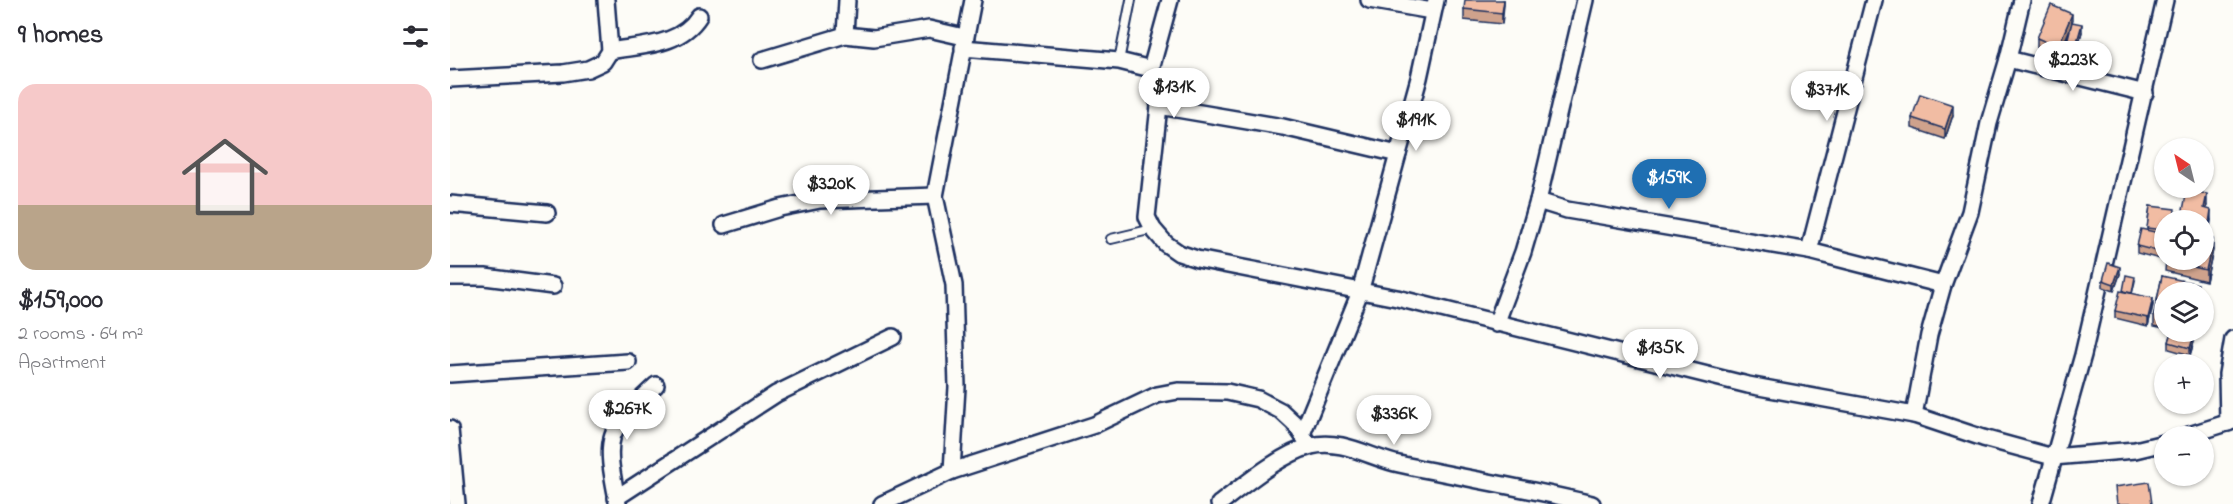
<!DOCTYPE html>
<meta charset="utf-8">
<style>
body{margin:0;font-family:"Indie Flower",sans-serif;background:#f7f7f7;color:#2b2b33;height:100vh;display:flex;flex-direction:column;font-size:22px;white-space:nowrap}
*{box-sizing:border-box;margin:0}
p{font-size:20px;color:#7c7c81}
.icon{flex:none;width:33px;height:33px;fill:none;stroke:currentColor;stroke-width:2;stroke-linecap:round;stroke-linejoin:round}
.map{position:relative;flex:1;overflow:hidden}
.details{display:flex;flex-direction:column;background:#fff;width:450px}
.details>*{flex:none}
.needle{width:39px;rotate:325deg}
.controls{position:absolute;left:1704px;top:138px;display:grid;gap:12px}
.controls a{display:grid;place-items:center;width:60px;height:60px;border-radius:50%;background:#fff;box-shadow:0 2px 4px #0004;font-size:30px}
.price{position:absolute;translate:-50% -51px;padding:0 14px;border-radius:21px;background:#fff;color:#222;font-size:20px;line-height:39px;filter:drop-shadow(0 2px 3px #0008)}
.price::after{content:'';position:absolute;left:50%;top:36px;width:18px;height:14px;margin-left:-9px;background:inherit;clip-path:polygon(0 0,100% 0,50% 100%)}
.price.selected{background:#1f6fb2;color:#fff}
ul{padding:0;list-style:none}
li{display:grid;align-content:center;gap:12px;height:318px;padding:0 18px}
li+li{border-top:2px solid #e1e1e2}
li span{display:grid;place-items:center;height:186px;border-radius:18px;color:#555}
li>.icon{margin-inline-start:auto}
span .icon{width:108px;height:108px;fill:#fffc;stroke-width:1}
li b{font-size:26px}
h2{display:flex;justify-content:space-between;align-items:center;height:72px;padding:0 18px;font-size:26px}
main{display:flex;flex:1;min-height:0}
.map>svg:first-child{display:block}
</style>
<main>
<section class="details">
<h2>9 homes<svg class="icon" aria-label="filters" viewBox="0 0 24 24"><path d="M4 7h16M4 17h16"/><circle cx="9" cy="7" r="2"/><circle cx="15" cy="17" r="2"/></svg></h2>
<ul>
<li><span style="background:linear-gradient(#f6c9c9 65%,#b9a48a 0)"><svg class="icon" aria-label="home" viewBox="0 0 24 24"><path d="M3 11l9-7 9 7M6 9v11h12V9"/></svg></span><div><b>$159,000</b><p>2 rooms · 64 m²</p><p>Apartment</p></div></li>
</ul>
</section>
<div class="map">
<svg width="1783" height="504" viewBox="0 0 1783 504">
<rect width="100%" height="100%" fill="#fdfcf7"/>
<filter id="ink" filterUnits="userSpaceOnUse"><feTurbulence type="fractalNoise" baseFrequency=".0167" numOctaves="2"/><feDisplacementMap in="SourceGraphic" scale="12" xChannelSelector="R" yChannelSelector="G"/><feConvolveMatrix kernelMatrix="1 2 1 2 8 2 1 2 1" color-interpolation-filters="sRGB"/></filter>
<g filter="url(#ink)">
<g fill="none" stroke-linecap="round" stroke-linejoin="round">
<g stroke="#1b2f5e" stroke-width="12">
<g id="lane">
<path d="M669,61L681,0"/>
<path d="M661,239L703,229"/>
</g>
</g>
<g stroke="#1b2f5e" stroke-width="20">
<g id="street">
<path d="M720,0L701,69L709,106L697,217L703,229L716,244L729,253L747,259L947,298L1298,385L1464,415L1533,438L1603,457L1685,450L1714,443"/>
<path d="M919,0L982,11"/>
<path d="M395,35L397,0"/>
<path d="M513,48L669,61L701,69"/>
<path d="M160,51C193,45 230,46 249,16"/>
<path d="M1558,59L1695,93"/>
<path d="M312,60L395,35L424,38L479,29L514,37"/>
<path d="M0,79L113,73L138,69L153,62L160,51L156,0"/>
<path d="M709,106L833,127L948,154"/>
<path d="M1088,201L1135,0"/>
<path d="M0,204L97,213"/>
<path d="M274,225L330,208L370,200L485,196"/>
<path d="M1359,251L1424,0"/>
<path d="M0,277H35L103,286"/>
<path d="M1046,324L1073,252L1088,201L1117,210L1359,251L1493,285"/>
<path d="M0,374L178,362"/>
<path d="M1464,415L1479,335L1493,285L1520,212L1539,123L1558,59L1572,0"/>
<path d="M1778,423L1777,374L1783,339"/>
<path d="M0,429L7,504"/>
<path d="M852,434L910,292L969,78L986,0"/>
<path d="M1736,436L1783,421"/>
<path d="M502,471L507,387L504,285L485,196L523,0"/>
<path d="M166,498L326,394L443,337"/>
<path d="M168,504C154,435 155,432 206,385"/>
<path d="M432,504L502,471L644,425L707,395L728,391L777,392L808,399L831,411L844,423L860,446"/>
<path d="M769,504C794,485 831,454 861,446C891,438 921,458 949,464C1013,478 1077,488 1142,504"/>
<path d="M1591,504L1633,355L1715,0"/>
</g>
</g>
<use href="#lane" stroke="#fdfcf7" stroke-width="8"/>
<use href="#street" stroke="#fdfcf7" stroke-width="15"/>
</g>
<g fill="#cfa28c" stroke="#1b2f5e" stroke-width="1.5">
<path d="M1054,0L1052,24L1014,20V9Z"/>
<path d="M1622,22L1632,32L1625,56L1616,53V46L1621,28L1608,57L1587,49V38Z"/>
<path d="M1503,115L1495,139L1462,128V118Z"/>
<path d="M1757,205L1756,209L1761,220L1759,234L1755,233L1754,237L1763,250L1756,281L1715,271L1716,260H1754V220Z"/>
<path d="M1700,206L1725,216L1714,220V260L1687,253V246L1697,230Z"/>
<path d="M1670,274L1664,291L1653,287V280Z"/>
<path d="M1712,276L1748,292H1714V328L1704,326V315Z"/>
<path d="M1685,281L1682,294L1703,305L1698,326L1665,318V311L1673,292Z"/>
<path d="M1722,332H1740L1739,333L1732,332L1744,342L1740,355L1719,349V342Z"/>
</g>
<g fill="#a98472" stroke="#1b2f5e" stroke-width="1.5">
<path d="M1054,0V5L1052,24V13Z"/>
<path d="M1622,14V24L1608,57V47Z"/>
<path d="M1632,24V32L1625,56V49Z"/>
<path d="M1503,105V115L1495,139V129Z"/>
<path d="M1757,194V205L1754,219V208Z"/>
<path d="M1761,210V220L1759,234V223Z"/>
<path d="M1763,239V250L1756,281V270Z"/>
<path d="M1670,267V274L1664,291V284Z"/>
<path d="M1703,298V305L1698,326V318Z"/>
<path d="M1744,335V342L1740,355V348Z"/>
</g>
<g fill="#f1bca3" stroke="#1b2f5e" stroke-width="1.5">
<path d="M1015,0H1054L1052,13L1014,9Z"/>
<path d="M1601,5L1622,14L1608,47L1587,38Z"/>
<path d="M1622,22L1632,24L1625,49L1616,46Z"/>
<path d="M1470,94L1503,105L1495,129L1462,118Z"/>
<path d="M1737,190L1757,194L1754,208L1761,210L1759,223H1755L1754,229V220H1731Z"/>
<path d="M1700,206L1725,209L1724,220H1714V230L1697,228Z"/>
<path d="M1691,229L1714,234V253L1687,246Z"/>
<path d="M1754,237L1763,239L1756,270L1715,260H1754Z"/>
<path d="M1658,263L1670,267L1664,284L1653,280Z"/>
<path d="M1676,275L1685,277L1682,293L1673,291Z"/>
<path d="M1712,276L1748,284L1746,292L1737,290L1736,292H1714V318L1704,315Z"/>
<path d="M1670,291L1703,298L1698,318L1665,311Z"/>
<path d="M1722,332H1731L1744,335L1740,348L1719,342Z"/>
<path d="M1699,482L1702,504H1667L1665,487Z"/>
</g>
</g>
</svg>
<div class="controls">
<a><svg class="needle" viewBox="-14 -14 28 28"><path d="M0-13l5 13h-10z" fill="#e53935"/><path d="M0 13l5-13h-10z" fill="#7c7c81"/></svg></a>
<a><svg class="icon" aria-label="locate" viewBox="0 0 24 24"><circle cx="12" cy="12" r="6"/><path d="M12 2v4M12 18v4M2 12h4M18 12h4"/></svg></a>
<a><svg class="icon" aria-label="layers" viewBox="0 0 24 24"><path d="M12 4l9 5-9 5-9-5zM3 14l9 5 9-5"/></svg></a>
<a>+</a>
<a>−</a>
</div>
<b class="price" style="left:1623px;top:92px">$223K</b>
<b class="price" style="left:724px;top:119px">$131K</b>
<b class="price" style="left:1377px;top:122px">$371K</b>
<b class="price" style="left:966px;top:152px">$191K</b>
<b class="price selected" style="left:1219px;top:210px">$159K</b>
<b class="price" style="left:381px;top:216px">$320K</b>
<b class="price" style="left:1210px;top:380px">$135K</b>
<b class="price" style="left:177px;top:441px">$267K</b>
<b class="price" style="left:944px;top:446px">$336K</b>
</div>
</main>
